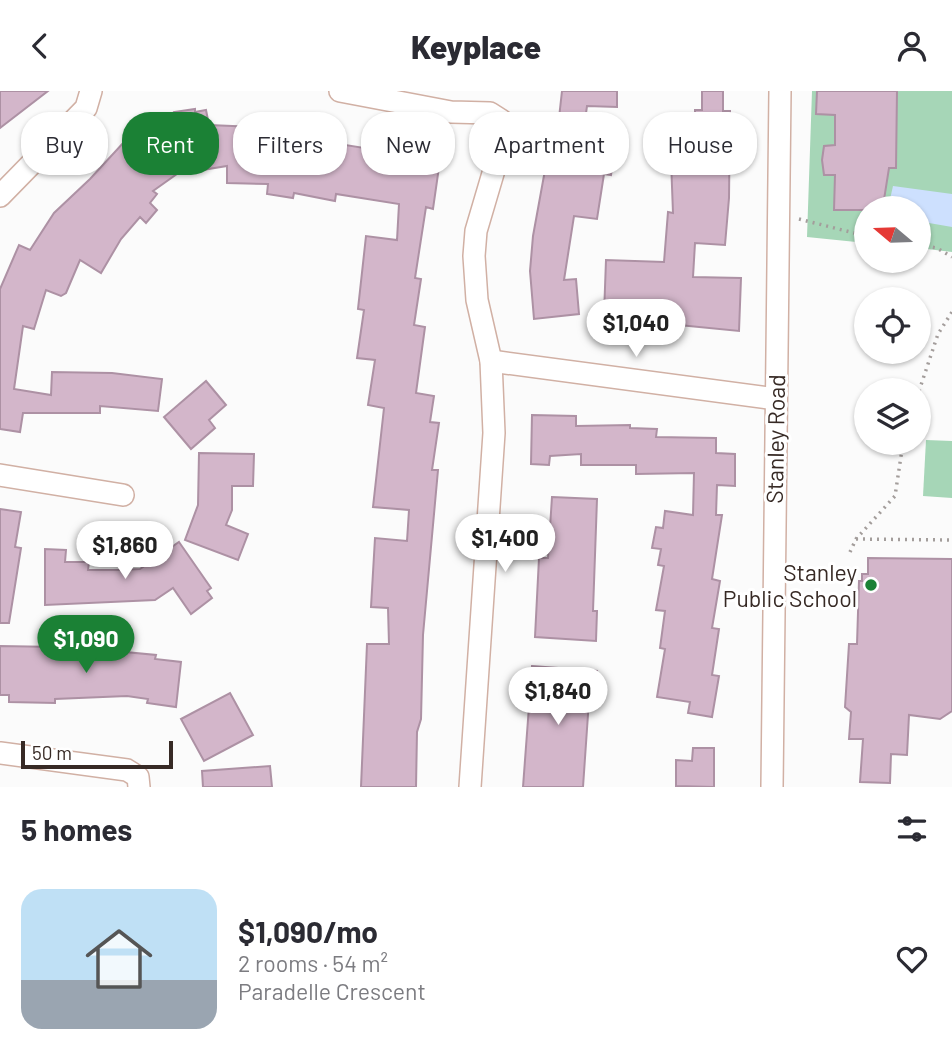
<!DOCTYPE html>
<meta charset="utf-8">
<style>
body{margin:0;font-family:Barlow,sans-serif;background:#f7f7f7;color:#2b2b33;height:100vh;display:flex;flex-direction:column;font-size:26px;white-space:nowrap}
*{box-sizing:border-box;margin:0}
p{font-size:23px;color:#7c7c81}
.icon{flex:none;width:38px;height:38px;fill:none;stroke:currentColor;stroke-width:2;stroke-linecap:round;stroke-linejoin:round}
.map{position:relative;height:696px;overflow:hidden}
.side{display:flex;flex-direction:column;background:#fff;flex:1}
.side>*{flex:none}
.banner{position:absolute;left:21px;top:21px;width:910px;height:63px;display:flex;gap:14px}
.needle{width:46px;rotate:289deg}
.buttons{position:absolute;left:854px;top:105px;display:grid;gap:14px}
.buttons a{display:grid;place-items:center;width:77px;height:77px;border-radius:50%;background:#fff;box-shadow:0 2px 5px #0004;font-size:35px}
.scale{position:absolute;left:21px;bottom:18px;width:152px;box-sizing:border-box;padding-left:7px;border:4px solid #372a25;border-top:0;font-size:19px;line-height:24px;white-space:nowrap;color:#372a25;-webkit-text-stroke:5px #fff;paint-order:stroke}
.price{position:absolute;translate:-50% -60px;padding:0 16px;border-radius:24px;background:#fff;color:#222;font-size:23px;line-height:46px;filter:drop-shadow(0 2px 4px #0008)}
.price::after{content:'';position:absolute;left:50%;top:42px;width:21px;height:16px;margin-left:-10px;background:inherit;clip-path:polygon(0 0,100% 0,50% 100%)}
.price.current{background:#1b8135;color:#fff}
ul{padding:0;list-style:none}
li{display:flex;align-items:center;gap:21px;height:175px;padding:0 21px}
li+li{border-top:2px solid #e1e1e2}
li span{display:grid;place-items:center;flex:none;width:196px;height:140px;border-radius:21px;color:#555}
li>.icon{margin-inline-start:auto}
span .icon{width:84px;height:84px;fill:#fffc;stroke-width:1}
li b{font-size:30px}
h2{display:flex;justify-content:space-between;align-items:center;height:84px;padding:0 21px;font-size:30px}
.tag{padding:0 24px;border-radius:28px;background:#fff;box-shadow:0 2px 5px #0004;font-size:24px;line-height:63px}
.tag.current{background:#1b8135;color:#fff}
header{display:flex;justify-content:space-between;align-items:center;height:91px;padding:0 21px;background:#fff;font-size:32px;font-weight:800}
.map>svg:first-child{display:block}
</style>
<header><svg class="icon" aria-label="back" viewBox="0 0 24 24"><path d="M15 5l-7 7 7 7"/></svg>Keyplace<svg class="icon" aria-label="person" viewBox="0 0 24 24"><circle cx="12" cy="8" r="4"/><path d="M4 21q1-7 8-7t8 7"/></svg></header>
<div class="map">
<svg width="952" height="696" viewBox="0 0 952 696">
<rect width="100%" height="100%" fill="#fbfbfb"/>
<g fill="#a6d6b7">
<path d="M812,0H952V161L919,157V117H866V152L807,146Z"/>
<path d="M926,349L952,350V407L923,405Z"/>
</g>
<path fill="#cde0fe" d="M893,95L952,103V136L929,132L927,137H919V117H888Z"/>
<g fill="#d3b6ca" stroke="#ad91a4" stroke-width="2">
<path d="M0,0H48L0,37Z"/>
<path d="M562,0H617V16L587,15L582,51L615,56L611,84L604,83L597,128L574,125L564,189L576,188L579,223L534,228L530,180L533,145L545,79L553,81Z"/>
<path d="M702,0H723V20H730L729,107L725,154L695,152L693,186L741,187L739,240L649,231V226L604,224L606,169L664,171L668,121L673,122L671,69H677V29H695V19H702Z"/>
<path d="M817,0H897L896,77H889L883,115L873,114V117L866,119H834L835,84H824L822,69L824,55L835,54V24L816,23Z"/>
<path d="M195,18V21L206,19L209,34L257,36V40L440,69L433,118L426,116L415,187L421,188L414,234L425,236L416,302L434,305L430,331L439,332L432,379H438L423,544L421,628L417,641L416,696H361L367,553H389L388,517L371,516L375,447L407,450L409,419L373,416L384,317L368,314L375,269L357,267L364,219L358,218L366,145L397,149L399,113L336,103L335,110L294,102L293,107L267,103L268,93L227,92V75L184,82V78L153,100L157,103L150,112L157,119L146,132L140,126L121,148L101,182L80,169L66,202L61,205L46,199L34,238L23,235L14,298L51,304L52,281L112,282L162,288L158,320L100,315V322H23L20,341L0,338V198L19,154L30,159L54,122L90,88L125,50L124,47L149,30L184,78L174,21Z"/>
<path d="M206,290L226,314L209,329L215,337L191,358L164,326Z"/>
<path d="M532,324L576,325V335L630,334V337L657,338L656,346L716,347V362L735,363V395L717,394L716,424H722L712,488L720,490L712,537L719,538L712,584L719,585L712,626L688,622L690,611L657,606L665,558L660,557L665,520L656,519L664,475L658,474L661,458L652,457L656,436L663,437L665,420L693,424L694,382L636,383V374H581V363L550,365L549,374L531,373Z"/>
<path d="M199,362L254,363L253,395H232V419L226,434L248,443L238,469L185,449L198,414Z"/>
<path d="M552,406L597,408L593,520H597L596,550L535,546L539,467H548Z"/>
<path d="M0,418L21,421L15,456L21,457L9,532H0Z"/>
<path d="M179,451L211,497L207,500L212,507L191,523L173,497L155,509L45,514V458L66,459L65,471H89L88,479H121L140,478Z"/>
<path d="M868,467L952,468V620L940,628L909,624L907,664L891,663L890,692L860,691L863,648H849L851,621L845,616L849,553H857L859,490H862V483H868Z"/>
<path d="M0,555L115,557V560L156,564L155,568L181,571L176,616L147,612L148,608L127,605L55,608V612L9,611V604H0Z"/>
<path d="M532,575L597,580L595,610L589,609L583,696H523Z"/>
<path d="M230,602L253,644L204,670L181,628Z"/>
<path d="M693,657H714V696L676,695V669L692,670Z"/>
<path d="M270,675L272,696H203L202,680Z"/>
</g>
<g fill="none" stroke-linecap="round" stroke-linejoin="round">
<g stroke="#d1b0a4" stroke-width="24">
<g id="minor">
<path d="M340,0L451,21L490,22L501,29L502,52L476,140L474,165L477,209L491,270L494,342L470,696"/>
<path d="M0,105L86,17L91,0"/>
<path d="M491,270L776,308"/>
<path d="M0,384L123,404"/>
<path d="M0,662L127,679L138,686L139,696"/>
<path d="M772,696L780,0"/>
</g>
</g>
<g stroke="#a39d9b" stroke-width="3.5" stroke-dasharray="2 5" stroke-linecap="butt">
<path d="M799,128L866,145"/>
<path d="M919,154L937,157L952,166"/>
<path d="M919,300L938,243L952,221"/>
<path d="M856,448L952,449"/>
<path d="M850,461L856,448L895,405L903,352"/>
</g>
<use href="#minor" stroke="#fff" stroke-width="21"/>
</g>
<circle fill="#1b8135" stroke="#fff" stroke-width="2.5" cx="871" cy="494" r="7"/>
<g text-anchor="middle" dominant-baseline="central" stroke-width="6" stroke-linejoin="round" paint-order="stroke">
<g font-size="23" fill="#372a25" stroke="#fff">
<text transform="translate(775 348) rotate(-89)">Stanley Road</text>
</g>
<g font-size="23" fill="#372a25" stroke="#fff" text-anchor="end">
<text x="857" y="481">Stanley<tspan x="857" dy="26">Public School</tspan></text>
</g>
</g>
</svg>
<div class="buttons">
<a><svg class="needle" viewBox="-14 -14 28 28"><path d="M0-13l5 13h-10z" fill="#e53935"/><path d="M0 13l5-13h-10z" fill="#7c7c81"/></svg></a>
<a><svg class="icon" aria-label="locate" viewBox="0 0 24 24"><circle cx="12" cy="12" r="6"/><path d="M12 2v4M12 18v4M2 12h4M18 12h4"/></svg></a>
<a><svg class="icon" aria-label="layers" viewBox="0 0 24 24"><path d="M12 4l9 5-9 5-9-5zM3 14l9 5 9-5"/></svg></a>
</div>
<div class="scale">50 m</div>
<b class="price" style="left:636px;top:268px">$1,040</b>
<b class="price" style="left:505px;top:483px">$1,400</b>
<b class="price" style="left:125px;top:490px">$1,860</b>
<b class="price current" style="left:86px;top:584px">$1,090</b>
<b class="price" style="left:558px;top:636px">$1,840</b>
<div class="banner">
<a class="tag">Buy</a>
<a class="tag current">Rent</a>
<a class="tag">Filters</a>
<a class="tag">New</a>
<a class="tag">Apartment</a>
<a class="tag">House</a>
</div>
</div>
<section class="side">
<h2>5 homes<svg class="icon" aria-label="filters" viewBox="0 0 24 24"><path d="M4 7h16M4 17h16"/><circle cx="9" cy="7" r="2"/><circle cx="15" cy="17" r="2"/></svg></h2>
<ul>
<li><span style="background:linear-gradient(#bfe0f5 65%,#9aa5b1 0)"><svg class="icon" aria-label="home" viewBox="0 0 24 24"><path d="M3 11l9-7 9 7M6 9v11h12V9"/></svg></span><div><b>$1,090/mo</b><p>2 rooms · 54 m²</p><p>Paradelle Crescent</p></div><svg class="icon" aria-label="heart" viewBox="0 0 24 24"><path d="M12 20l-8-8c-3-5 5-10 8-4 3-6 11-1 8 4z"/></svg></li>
</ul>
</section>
